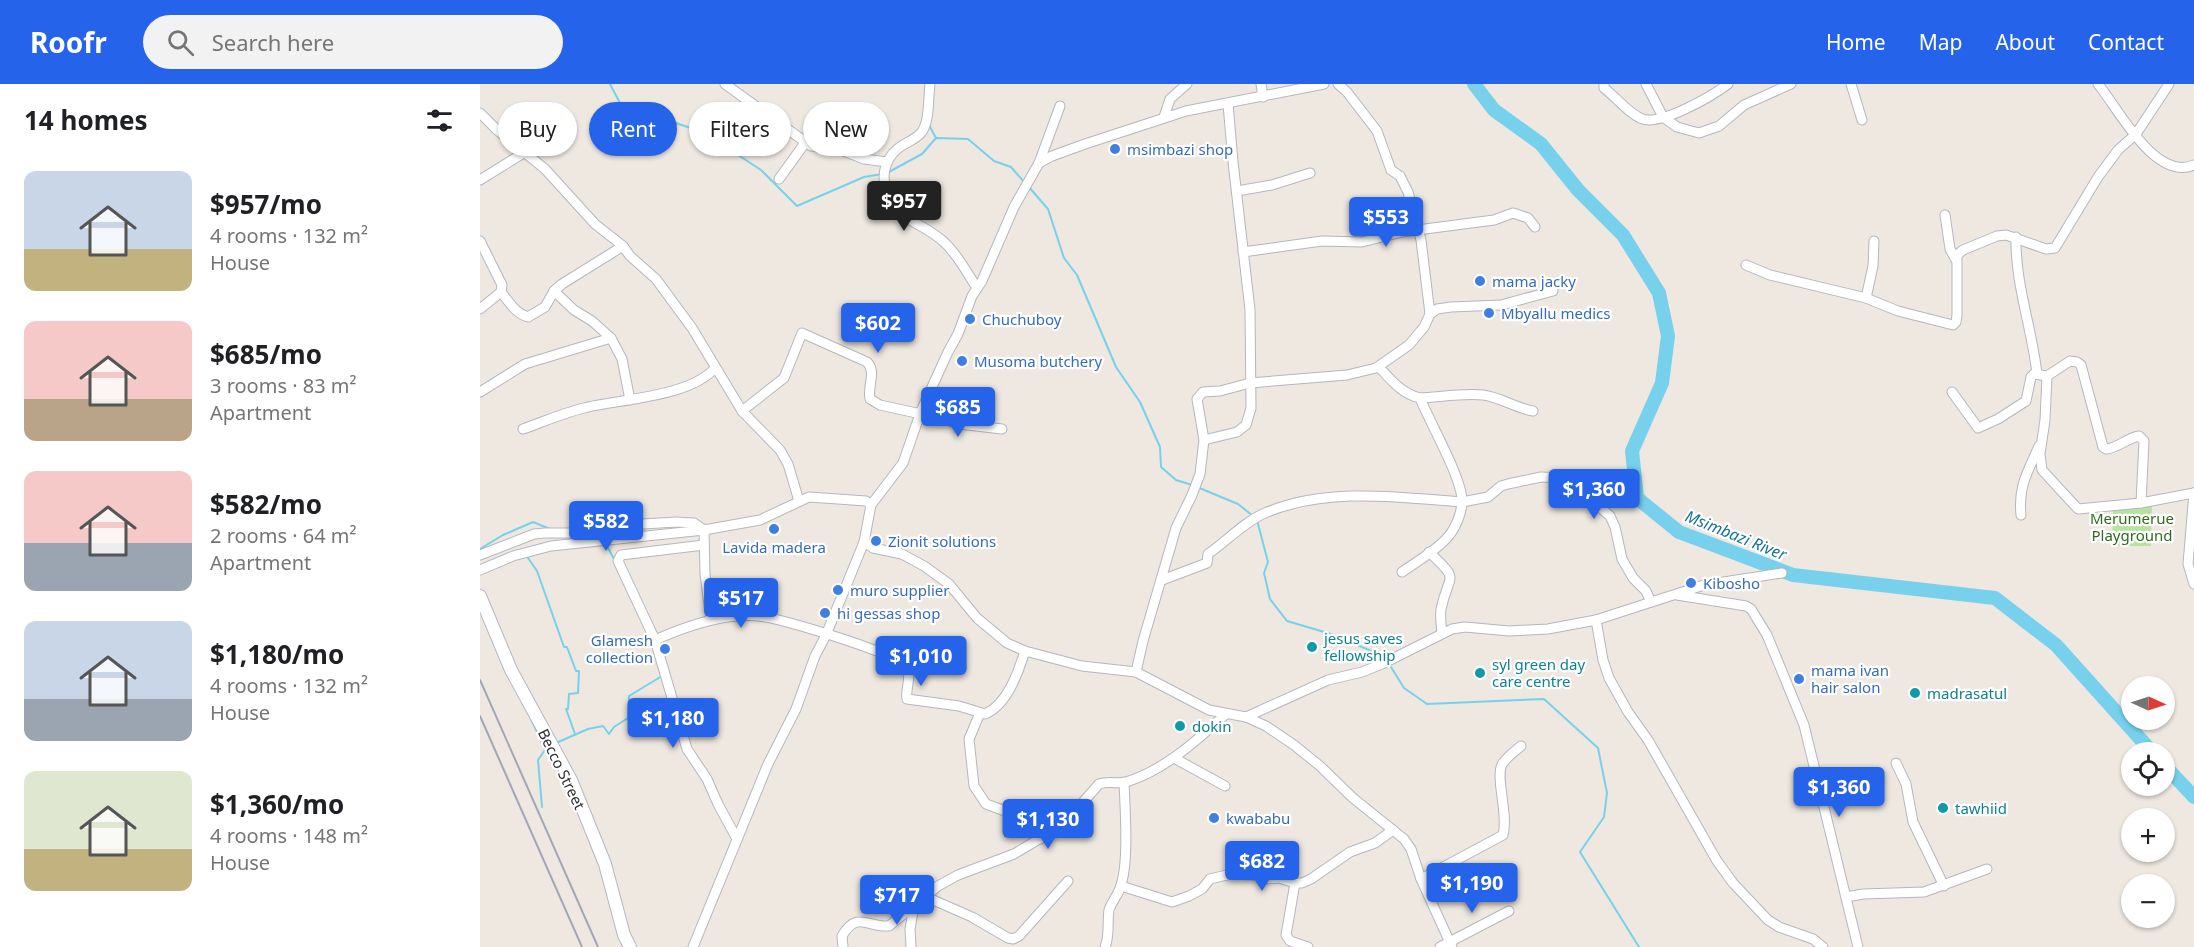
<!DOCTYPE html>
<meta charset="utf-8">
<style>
body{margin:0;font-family:"Noto Sans",sans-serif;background:#f2f2f2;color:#202124;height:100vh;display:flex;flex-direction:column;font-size:22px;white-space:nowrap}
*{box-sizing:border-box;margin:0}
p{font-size:20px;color:#757577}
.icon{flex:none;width:33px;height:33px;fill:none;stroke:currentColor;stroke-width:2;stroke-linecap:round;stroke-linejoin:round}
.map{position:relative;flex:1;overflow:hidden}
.details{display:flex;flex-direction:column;background:#fff;width:480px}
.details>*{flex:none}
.hud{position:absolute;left:18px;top:18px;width:570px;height:54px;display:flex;gap:12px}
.needle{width:39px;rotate:93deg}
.tools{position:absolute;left:1641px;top:592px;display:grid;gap:12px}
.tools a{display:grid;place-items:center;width:54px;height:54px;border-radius:50%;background:#fff;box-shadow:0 2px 4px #0004;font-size:30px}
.price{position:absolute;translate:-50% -51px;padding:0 14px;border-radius:6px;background:#2563eb;color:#fff;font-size:20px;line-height:39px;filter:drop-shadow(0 2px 3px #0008)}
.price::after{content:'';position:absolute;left:50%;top:36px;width:18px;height:14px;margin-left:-9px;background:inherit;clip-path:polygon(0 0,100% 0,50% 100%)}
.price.current{background:#222;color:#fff}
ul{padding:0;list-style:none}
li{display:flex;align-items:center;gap:18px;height:150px;padding:0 24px}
li span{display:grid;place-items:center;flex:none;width:168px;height:120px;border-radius:12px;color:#555}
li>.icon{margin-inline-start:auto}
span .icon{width:72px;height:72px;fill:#fffc;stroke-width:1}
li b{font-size:26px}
h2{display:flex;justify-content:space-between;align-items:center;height:72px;padding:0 24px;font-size:26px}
.pill{padding:0 21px;border-radius:27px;background:#fff;box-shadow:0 2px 4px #0004;font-size:21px;line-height:54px}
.pill.current{background:#2563eb;color:#fff}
header{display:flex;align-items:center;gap:36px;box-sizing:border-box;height:84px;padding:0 30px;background:#2563eb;color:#fff}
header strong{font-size:28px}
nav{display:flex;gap:33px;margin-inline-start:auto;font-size:21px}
.search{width:420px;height:54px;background:#f2f2f2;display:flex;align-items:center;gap:15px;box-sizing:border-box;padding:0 21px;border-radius:33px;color:#757577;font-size:22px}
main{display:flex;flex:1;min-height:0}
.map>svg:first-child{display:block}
</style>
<header>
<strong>Roofr</strong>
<div class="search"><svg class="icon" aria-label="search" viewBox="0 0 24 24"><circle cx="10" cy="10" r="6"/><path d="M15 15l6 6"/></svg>Search here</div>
<nav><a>Home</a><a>Map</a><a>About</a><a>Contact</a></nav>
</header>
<main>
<section class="details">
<h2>14 homes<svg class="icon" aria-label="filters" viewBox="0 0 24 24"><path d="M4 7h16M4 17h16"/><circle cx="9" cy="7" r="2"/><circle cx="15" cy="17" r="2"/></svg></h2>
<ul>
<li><span style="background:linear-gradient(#c9d6e8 65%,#c2b280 0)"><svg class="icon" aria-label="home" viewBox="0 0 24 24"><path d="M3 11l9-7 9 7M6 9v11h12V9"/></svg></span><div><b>$957/mo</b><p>4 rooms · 132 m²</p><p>House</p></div></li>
<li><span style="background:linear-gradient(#f6c9c9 65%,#b9a48a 0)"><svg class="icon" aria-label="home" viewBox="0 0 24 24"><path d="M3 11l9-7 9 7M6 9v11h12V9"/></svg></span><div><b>$685/mo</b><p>3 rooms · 83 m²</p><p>Apartment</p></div></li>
<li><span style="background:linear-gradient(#f6c9c9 60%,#9aa5b1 0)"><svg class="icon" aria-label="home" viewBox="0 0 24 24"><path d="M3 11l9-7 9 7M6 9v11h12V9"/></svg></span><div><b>$582/mo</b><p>2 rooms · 64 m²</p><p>Apartment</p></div></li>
<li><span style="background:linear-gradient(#c9d6e8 65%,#9aa5b1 0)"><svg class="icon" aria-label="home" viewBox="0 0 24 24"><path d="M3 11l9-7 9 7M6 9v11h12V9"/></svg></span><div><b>$1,180/mo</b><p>4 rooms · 132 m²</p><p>House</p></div></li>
<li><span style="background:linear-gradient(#dfe7d0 65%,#c2b280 0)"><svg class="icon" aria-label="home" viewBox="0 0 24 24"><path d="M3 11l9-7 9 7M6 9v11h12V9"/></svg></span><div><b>$1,360/mo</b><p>4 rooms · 148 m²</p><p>House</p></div></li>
</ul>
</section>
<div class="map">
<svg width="1714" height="863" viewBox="0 0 1714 863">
<rect width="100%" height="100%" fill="#eee8e1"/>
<path fill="#b8e39f" d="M1672,420L1671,462H1632L1633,424Z"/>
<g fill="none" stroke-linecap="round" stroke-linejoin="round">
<g stroke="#77d1ec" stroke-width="2">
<path d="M130,0L141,21L223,48L281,86L317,122L384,93L402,90"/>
<path d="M448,39L456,54"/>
<path d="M407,89L442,70L456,54L488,55L514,77L531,83L544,98"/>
<path d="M548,102L568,125L584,174L597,191L636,283L660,318L680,363L681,383L696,396L712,401"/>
<path d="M717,403L758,420L773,432"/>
<path d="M777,436L788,478L784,489L790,515L807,537L851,550L901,571"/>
<path d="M125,458L135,477"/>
<path d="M0,465L23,451L53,438L70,445"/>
<path d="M46,471L57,487L84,563H87L96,587H99L98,609L89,610L88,625H86L95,650"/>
<path d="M911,583L924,604L947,620L1064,615L1118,664L1127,709L1124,733L1100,768L1159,863"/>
<path d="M49,630L65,666L58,676L62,723"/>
<path d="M76,659L108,645L123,642L129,650L134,643L148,634L149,612L182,592"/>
</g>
<g stroke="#77d1ec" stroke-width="14">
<path d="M994,0L1014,26L1061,60L1098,106L1143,151L1179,209L1188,252L1182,299L1152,367L1157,414L1199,448L1313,491L1515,514L1576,561L1673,669"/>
<path d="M1684,681L1714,713"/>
</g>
<g stroke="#b4b7c0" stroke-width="11">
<g id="street">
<path d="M245,0L331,62L361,66L384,75L407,78"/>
<path d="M450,0C448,14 450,38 441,49C432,59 417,60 409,75C404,84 403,92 405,101C410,137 442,136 465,159C478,171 487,189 497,204"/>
<path d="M781,0L783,13"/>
<path d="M858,0L867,8L897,47L911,86L920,92L928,108L941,156L950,230"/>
<path d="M1124,0V4C1136,13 1146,27 1160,34C1178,44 1232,12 1248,0"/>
<path d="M1166,0L1183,33L1197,43L1219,49L1239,42L1264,21L1311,0"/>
<path d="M1371,0L1382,36"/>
<path d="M1618,0C1638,24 1675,98 1714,81"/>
<path d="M0,29L17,46L65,85L115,140L143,162L150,172L176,195L212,244L262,327L300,366L308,380L319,417"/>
<path d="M684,33L690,15L707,0"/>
<path d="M559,79L580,22"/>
<path d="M299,95L325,59"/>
<path d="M0,96L45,68"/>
<path d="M757,107L792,101L830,89"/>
<path d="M1465,131L1470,165L1476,176"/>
<path d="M1536,153C1535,200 1552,244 1557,290"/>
<path d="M0,157L22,201L21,208L0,225"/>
<path d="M763,168L842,157L882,158L922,148L1014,136L1033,129L1048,134L1055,143"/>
<path d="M1266,181L1290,191L1386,214L1418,227L1473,241L1476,238L1477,231V171L1483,166L1517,152L1526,151L1566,165L1575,164L1618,93L1638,66L1656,50L1689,0"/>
<path d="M74,207L94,226L112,237L131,254L142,275L150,316"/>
<path d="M21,208C29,218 35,229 48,233L65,223L74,207L82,200L143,162"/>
<path d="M1386,214L1393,182L1394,157"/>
<path d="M899,283C911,296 922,310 940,314C960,313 983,309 1003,311C1020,313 1035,324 1053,327"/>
<path d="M1567,292L1565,336L1560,370L1562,386L1598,425L1661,419L1714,409"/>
<path d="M0,308L45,280L131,254"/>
<path d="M1472,308L1498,344L1518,335L1546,317L1551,293L1554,290L1567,292L1590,277L1597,278L1601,281L1623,363L1626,365C1638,364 1647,354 1659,352L1664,357L1661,419"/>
<path d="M262,327L304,294L322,249L387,278C397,288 387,302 390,315L400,321L441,330"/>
<path d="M441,327L479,340L522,345"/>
<path d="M43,345C63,338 83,329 104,324C140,315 210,313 235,284"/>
<path d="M724,356L757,348L766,341L771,324L770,226L753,78L748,20"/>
<path d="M1714,409L1708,480L1714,500"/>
<path d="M391,421L423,379L441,327L468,268L478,250L492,212L502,197L534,123L559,79L572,72L605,60L706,27L844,0"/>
<path d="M1541,431C1538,401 1548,388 1559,362"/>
<path d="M224,461L141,471L138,477L175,556L207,665L227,695L238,720L257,755"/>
<path d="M949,468C981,498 969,488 961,525C960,532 961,541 962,549"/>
<path d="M0,471L54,450L65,449H107L163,440L196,438L214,439L224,446L225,490L231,536"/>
<path d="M0,486L33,472L71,462L224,446L280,436L329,413L386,417L391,421L384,458L393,464L422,470L444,482L469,500L497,534L527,559L545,567L602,582L656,588L729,626L766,633L786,642L814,661L840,682L873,714L924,755L931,765L941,795L972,863"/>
<path d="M922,488C936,478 954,468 966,455C975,446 982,429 982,417C982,394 950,339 940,314"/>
<path d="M682,496L727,479L728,470C747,457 764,438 785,429C846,403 918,413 982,418L1008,413L1021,402L1028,400L1061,393L1086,394L1130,432L1135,443L1142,475L1153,494L1166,507L1171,518"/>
<path d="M1197,511L1266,522L1271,525L1287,551L1324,641L1378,863"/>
<path d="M1116,536L1123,576L1129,594L1148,628L1168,656L1237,777L1253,799L1288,836L1299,843L1333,855L1343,863"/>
<path d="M175,556C202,544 229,534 258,532C270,531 283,532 295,535C315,540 418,569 427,584C432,593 425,605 427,615L479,622L505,630C527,621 538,589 545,567"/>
<path d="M656,588L663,557L696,444L712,411L720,390L724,356L717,315L723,308L740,307L770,299L867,291L896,284L929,261L944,243L950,230L957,225L971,223L1021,221L1073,207"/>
<path d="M500,629L489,655L494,702L506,720L525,727L560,755"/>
<path d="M766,633L848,596L882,588L902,580L972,545L985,543L1029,547L1068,545L1116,536L1224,501L1302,489"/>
<path d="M694,674L745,702"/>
<path d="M1416,679L1426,700L1433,738L1464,802"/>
<path d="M941,795L1023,751C1029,730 1014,691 1023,679C1028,672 1035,667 1041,662"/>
<path d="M815,799L806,851L810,857L828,863"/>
<path d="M641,802L692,818L709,812L722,805L730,795L751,790L775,791L785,795L799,794L815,799H822L831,795L870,768L895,759L913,746"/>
<path d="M444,812L492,833L528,854L533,855L539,852L588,797"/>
<path d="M1366,813L1383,810L1444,808L1507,785"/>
<path d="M213,863L288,680L316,625L335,572L346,551L384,458"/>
<path d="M363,863L362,852C377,826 388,844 409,842L458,802L478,791L534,770L571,748L590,733L619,700C628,697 638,700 646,698C685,686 716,657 746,630"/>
<path d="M431,863L430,845L434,822"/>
<path d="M625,863C630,851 627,839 629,826C632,817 639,810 641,801C649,776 645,725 644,698"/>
<path d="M960,863L1029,827"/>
</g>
</g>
<g stroke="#b4b7c0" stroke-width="14">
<path id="secondary" d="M0,512L31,586L91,696L125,780L144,851L150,863"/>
</g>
<use href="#street" stroke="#fff" stroke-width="9"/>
<use href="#secondary" stroke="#fff" stroke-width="12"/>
<g stroke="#a3a6b7" stroke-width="2">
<path d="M0,596L118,863"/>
<path d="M0,632L102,863"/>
</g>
</g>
<g fill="#3f7fe0" stroke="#fff" stroke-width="2">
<circle cx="635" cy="65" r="6"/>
<circle cx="1000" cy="197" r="6"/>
<circle cx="1009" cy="229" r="6"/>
<circle cx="490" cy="235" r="6"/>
<circle cx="482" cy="277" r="6"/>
<circle cx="294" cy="445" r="6"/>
<circle cx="396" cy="457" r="6"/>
<circle cx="1211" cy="499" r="6"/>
<circle cx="358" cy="506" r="6"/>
<circle cx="345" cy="529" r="6"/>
<circle cx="185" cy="565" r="6"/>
<circle cx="1319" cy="595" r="6"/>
<circle cx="734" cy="734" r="6"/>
</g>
<g fill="#0f9aa8" stroke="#fff" stroke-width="2">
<circle cx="832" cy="563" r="6"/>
<circle cx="1000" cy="589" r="6"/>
<circle cx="1435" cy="609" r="6"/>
<circle cx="700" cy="642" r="6"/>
<circle cx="1463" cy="724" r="6"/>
</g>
<g text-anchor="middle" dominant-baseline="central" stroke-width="4.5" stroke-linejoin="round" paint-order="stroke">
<g font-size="15" fill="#366cbe" stroke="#fff" text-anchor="start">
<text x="647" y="65">msimbazi shop</text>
<text x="1012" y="197">mama jacky</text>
<text x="1021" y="229">Mbyallu medics</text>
<text x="502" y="235">Chuchuboy</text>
<text x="494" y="277">Musoma butchery</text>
<text x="408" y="457">Zionit solutions</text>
<text x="294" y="463" text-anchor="middle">Lavida madera</text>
<text x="1223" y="499">Kibosho</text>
<text x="370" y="506">muro supplier</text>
<text x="357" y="529">hi gessas shop</text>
<text x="173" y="556" text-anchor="end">Glamesh<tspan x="173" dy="17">collection</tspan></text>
<text x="1331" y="586">mama ivan<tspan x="1331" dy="17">hair salon</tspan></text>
<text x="746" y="734">kwababu</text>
</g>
<g font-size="15" fill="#306b1d" stroke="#fff">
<text x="1652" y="434">Merumerue<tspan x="1652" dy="17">Playground</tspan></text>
</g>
<g font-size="15" fill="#0d838f" stroke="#fff" text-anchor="start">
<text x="844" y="554">jesus saves<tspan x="844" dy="17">fellowship</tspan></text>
<text x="1012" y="580">syl green day<tspan x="1012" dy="17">care centre</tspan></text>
<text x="1447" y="609">madrasatul</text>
<text x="712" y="642">dokin</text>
<text x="1475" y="724">tawhiid</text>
</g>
<g font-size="15" fill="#2d2d2d" stroke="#fff">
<text transform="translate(82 685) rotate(64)">Becco Street</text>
</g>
<g font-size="16" font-style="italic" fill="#11729d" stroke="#fff">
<text transform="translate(1256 451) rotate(22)">Msimbazi River</text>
</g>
</g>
</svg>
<div class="tools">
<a><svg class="needle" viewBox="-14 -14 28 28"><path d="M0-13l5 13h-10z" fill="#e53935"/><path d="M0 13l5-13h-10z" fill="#757577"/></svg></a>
<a><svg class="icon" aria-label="locate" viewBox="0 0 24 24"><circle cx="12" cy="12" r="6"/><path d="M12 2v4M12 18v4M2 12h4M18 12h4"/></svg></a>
<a>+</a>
<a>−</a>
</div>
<b class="price current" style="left:424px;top:148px">$957</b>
<b class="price" style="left:906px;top:164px">$553</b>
<b class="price" style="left:398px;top:270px">$602</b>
<b class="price" style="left:478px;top:354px">$685</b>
<b class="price" style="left:1114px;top:436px">$1,360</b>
<b class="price" style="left:126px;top:468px">$582</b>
<b class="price" style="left:261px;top:545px">$517</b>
<b class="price" style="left:441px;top:603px">$1,010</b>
<b class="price" style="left:193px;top:665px">$1,180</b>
<b class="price" style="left:1359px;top:734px">$1,360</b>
<b class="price" style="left:568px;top:766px">$1,130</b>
<b class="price" style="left:782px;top:808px">$682</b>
<b class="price" style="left:992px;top:830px">$1,190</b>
<b class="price" style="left:417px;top:842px">$717</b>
<div class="hud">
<a class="pill">Buy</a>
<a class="pill current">Rent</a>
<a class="pill">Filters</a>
<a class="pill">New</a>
</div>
</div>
</main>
